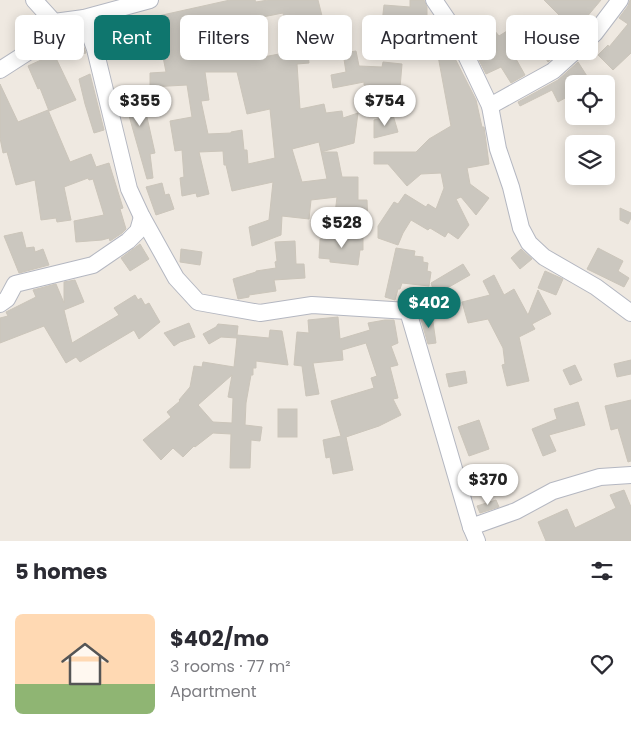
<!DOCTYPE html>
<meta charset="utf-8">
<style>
body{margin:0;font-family:Poppins,sans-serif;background:#f2f2f3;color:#2b2b33;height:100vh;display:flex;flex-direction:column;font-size:19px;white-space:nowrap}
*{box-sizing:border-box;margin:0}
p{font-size:16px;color:#7c7c81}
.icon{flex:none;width:28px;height:28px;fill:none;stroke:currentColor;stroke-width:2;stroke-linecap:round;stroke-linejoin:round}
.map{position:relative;height:541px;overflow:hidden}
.details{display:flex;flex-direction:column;background:#fff;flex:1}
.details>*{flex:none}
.banner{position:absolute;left:15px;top:15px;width:601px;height:45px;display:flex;gap:10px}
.controls{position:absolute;left:565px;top:75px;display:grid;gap:10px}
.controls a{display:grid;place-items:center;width:50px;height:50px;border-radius:8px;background:#fff;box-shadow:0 2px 12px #0003;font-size:25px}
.price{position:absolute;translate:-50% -42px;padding:0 11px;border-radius:18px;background:#fff;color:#222;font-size:16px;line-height:32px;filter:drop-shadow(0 1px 2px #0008)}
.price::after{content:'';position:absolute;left:50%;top:30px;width:15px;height:11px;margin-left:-8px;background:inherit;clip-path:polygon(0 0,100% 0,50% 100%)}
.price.on{background:#0f766e;color:#fff}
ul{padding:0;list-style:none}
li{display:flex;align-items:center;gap:15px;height:125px;padding:0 15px}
li span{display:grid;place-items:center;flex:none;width:140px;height:100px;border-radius:8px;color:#555}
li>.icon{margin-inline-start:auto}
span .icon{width:60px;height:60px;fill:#fffc;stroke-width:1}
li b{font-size:21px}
h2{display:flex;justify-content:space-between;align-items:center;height:60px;padding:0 15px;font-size:21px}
.tag{padding:0 18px;border-radius:8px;background:#fff;box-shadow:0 2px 12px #0003;font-size:18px;line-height:45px}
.tag.on{background:#0f766e;color:#fff}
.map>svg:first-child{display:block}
</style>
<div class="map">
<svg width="631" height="541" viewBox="0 0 631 541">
<rect width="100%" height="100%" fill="#efe9e1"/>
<g fill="#cbc7bf" stroke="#cbc5ba" fill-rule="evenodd">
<path d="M230,0H255L256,2L268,0H318L326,32L306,36L309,63L297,64L300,109L324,104L326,113L342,111L343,118L358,113L354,143L321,152H337L342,177H358V200H367L368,225L334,222L337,197L311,200L309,219L282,216L281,235L252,246L249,227L269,220L273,182L232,191L226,165H224L223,151L199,152L209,194L197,197L196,193L182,196L180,178L184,177L182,150L175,151L170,121L192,117L187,85L150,87V73L166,72L161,47H158L155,38L105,49L100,32H102V30L141,22L140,20ZM283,13L289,50L279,51V54L253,59L247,34V20ZM205,72H237L247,114L270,109L275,158L248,164L247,150H244L242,130L231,132V133L208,134L201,101L209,100ZM319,142L327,179L302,182L292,149Z"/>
<path d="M410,0H424L427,7V29L429,28L434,37L431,18L434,17L476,100L482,127H484L489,164L467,168L470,184L489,198L476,215L461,197L456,199L469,225L458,239L448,232L445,237L430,228L428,230L411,220L403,233L398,245L378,238V226L394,202L398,204L405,194L426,207L428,204L436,209L444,188L441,173L421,174L407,186L388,164H374V152H416L429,139L451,126L436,45L421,53L406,22L404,35L381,32L384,5L410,7Z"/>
<path d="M544,0H601L575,31Z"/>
<path d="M630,0H631V53L613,70L598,55L608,45L609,47L628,24L619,18L628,6Z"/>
<path d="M494,30L499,36L507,31L516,43L525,37L533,46L524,52L525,55L516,59L525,75L511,83L501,67L486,74L479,60L490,58L478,44Z"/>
<path d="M557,30L567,45L548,62L536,43Z"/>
<path d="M80,37L86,53L74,56L71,39Z"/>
<path d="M356,51L359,66L382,67L383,62L402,64L400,88L364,85V82L333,88L331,75L346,72L343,53Z"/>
<path d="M54,54L76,100L49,111L40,88L38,89L28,66Z"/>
<path d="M578,62L592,84H574V93L558,102L552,90L520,106L518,102L558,80Z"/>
<path d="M90,74L104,130L94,133L85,104L79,79Z"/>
<path d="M0,84L18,122L48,110L70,162L91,154L96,167L109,163L123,208L120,209L126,229L122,233L110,241L109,238L102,240L76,242L74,221L104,215L93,179L89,180L88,178L64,187L71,220L57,222L56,218L41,220L35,180L16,185L7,152L3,153L0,138Z"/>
<path d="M140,86L155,153L150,154L153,178L147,179L122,91Z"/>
<path d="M393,115L398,132L374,138V120Z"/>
<path d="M162,183L165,195L169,194L174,209L156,215L146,187Z"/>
<path d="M620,208L631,213V218L628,224L620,220Z"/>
<path d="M22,232L26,248L34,247L35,252L43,249L49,265L19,273L4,236Z"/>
<path d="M363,235V250H360L358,265L330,262V259L319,258L320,239Z"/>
<path d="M295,241L296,264H304L305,278L274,280L276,291L249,295V297L238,299L233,279L256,272V271L276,268L275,262L277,261L275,242Z"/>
<path d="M140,244L149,259L130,271L121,258Z"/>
<path d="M396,248L415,251L414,256L423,257V262L428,263L427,271L431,272L429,286L402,283L400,289H398L395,300L385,297Z"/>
<path d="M598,248L623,261L618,271L629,278L624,287L587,269Z"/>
<path d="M181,249L202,252L200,265L180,262Z"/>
<path d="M521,249L532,259L520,269L511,258Z"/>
<path d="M463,264L470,275L435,295L431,283Z"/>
<path d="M545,271L563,279L556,295L538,288Z"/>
<path d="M494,275L504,295L514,289L528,315L538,290L551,314L532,324L535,329L519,337L529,381L507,386L502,365L505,364L503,348L488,319L468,323L462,302L490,295L483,281Z"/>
<path d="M75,280L84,302L64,310L72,343L119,315L114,308L135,295L138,300L141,298L145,305L149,303L160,322L139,339L134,330L80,362L76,357L66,363L44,326L0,343V318L8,316L6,312L36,297L33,290L56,284L64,303V282Z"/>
<path d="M432,315L436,343L428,344L420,316Z"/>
<path d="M338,317L340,339L370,330L368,323L385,320H394L398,343L391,346L398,365L390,367L398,398L393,399L401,415L379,426L346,437L353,470L333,474L330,457L326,458L323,440L341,436L331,401L374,388L371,378L377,376L366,343L342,350L343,360L313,363L319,394L306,396L302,366L294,365L297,332L309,333L308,320Z"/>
<path d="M189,323L195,337L180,342L174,346L164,333Z"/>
<path d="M218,324L238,326L237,335L269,338L270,330L282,331L288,365L256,361V368H253V375H251L246,403L245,425L262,427L260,441L251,440L250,468H230L231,434L213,433L195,447L194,446L183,457L173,448L161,460L143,440L171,417L167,412L180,401L179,400L190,387L194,366L202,367L203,362L234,367L237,338L221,337L209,344L203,334L216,327ZM232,375L228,397L233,398L232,423L213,422L198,405Z"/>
<path d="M631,360V374L617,377L614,364Z"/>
<path d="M575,365L582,380L570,385L563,370Z"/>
<path d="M465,371L467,383L449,387L446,374Z"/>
<path d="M631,400V461L628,462L618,428L611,430L605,406Z"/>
<path d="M578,402L585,425L549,435L556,451L543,456L532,429L557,419L554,409Z"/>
<rect x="278" y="409" width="19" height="28"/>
<path d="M479,420L489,449L469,456L458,427Z"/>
<path d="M624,490L631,507V541H546L538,522L567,509L575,528L616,508L610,495Z"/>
<path d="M496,500L499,507L480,513L477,506Z"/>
</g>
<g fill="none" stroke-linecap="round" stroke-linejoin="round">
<g stroke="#b4b7c1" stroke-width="18">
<g id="street">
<path d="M34,0L54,22L84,18L150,0"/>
<path d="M434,0L453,28L490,106L498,149L511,187L521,228L529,243L544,257L596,287L631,313"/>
<path d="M84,18L95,49L129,189L142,217L176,278L198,302L260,313L312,305L408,311L471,527L477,541"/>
<path d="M0,70L28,52L54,22"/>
<path d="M490,106L553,71L595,33L620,0"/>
<path d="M0,304L7,299L15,284L93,265L128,241L138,231L142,217"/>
<path d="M471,527L516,511L553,491L600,477L631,475"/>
</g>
</g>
<use href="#street" stroke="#fff" stroke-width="16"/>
</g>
</svg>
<div class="controls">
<a><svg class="icon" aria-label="locate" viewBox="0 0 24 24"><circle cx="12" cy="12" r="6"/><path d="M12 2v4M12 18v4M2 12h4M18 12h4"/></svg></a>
<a><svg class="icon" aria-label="layers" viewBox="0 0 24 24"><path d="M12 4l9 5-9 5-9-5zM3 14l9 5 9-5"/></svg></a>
</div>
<b class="price" style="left:140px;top:127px">$355</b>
<b class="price" style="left:385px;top:127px">$754</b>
<b class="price" style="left:342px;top:249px">$528</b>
<b class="price on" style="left:429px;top:329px">$402</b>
<b class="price" style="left:488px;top:506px">$370</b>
<div class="banner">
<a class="tag">Buy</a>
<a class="tag on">Rent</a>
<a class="tag">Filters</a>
<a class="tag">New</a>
<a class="tag">Apartment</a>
<a class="tag">House</a>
</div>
</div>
<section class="details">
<h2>5 homes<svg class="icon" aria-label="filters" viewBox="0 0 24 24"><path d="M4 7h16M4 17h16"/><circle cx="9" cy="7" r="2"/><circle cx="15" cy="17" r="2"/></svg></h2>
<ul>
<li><span style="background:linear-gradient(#ffd9b3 70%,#8fb573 0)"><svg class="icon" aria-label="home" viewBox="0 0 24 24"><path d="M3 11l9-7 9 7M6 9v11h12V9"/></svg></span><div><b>$402/mo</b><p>3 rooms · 77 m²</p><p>Apartment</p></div><svg class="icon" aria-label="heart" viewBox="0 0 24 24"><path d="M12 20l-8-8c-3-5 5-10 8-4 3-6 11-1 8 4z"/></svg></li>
</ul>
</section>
